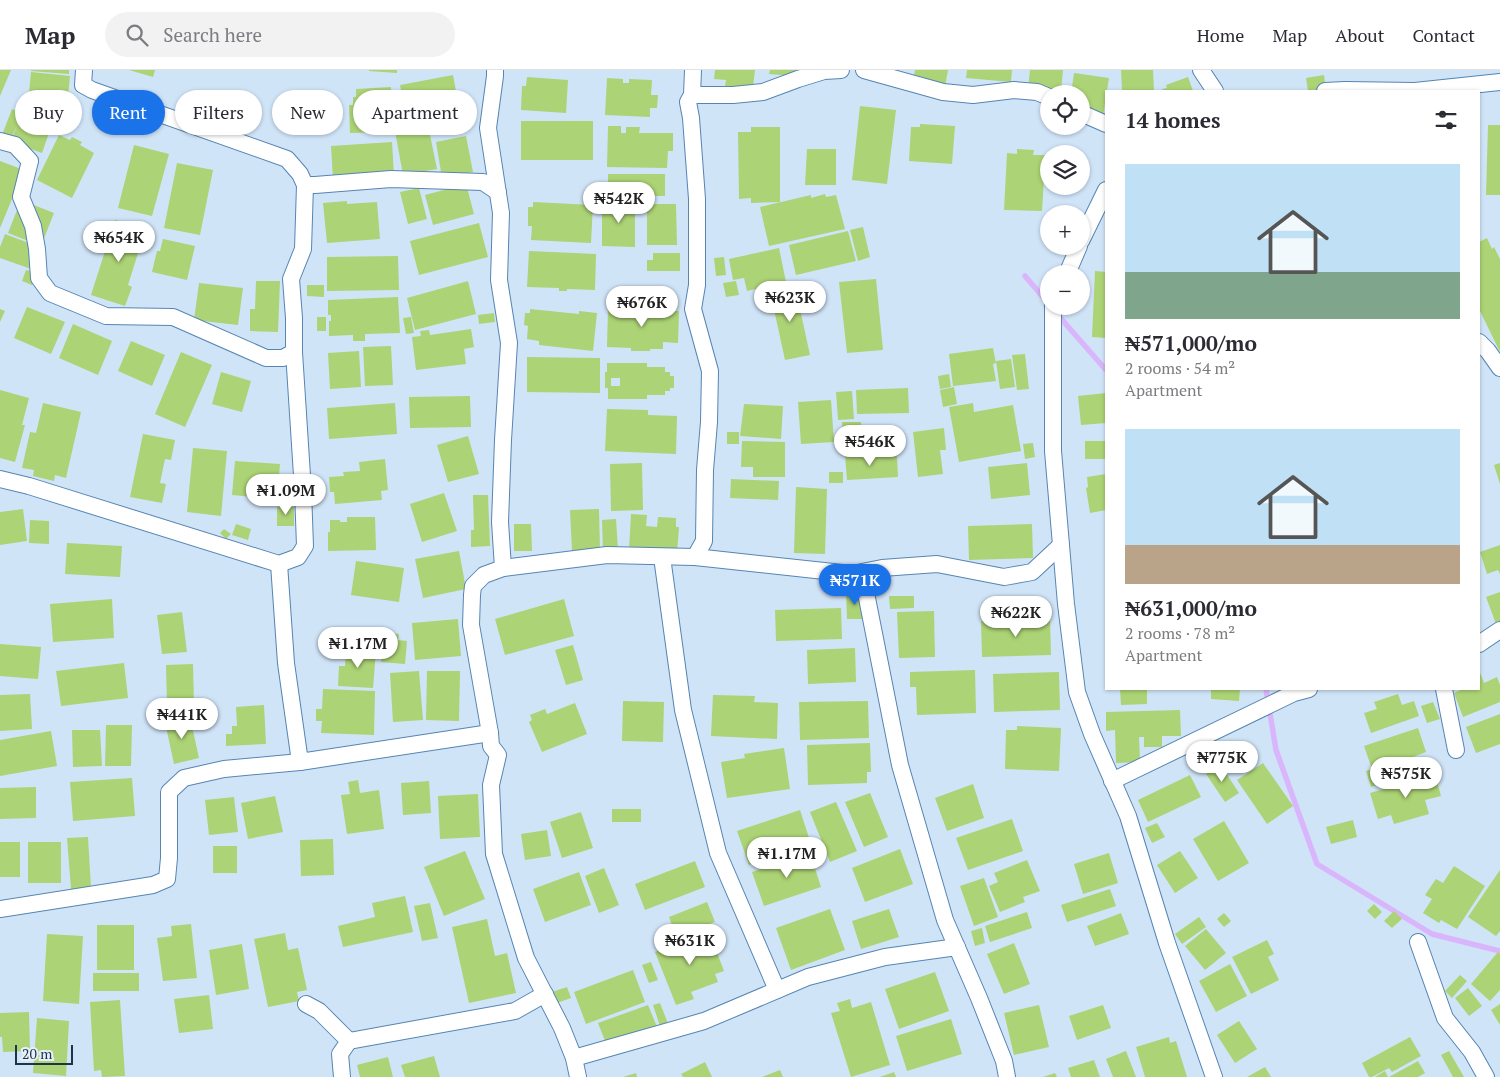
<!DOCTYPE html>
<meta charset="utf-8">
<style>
body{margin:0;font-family:"PT Serif",serif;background:#f2f2f3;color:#2b2b33;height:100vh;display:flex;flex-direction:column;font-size:19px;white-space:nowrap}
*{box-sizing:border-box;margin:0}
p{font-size:16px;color:#7c7c81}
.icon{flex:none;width:28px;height:28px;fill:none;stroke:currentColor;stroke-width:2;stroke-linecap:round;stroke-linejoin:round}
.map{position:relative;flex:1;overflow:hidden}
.details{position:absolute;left:1105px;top:20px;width:375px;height:600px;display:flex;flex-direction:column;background:#fff;border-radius:0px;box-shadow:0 1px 4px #0004}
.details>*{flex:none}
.banner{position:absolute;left:15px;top:20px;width:475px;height:45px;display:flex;gap:10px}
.fabs{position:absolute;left:1040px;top:15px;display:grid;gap:10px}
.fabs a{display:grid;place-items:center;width:50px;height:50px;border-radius:50%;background:#fff;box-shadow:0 1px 4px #0004;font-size:25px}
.scale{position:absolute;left:15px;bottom:12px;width:58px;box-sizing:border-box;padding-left:5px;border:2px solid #1f3447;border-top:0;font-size:14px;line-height:18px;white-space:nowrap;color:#1f3447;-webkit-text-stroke:4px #e6f0fa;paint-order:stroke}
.price{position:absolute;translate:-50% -42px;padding:0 11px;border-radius:18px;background:#fff;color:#222;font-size:16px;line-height:32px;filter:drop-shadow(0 1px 2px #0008)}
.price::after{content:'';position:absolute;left:50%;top:30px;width:15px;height:11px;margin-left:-8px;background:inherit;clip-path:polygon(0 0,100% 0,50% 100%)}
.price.selected{background:#1a73e8;color:#fff}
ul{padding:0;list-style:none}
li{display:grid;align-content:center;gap:10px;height:265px;padding:0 20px}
li span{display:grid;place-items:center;height:155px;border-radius:0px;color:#555}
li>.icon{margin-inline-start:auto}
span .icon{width:90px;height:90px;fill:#fffc;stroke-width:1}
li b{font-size:21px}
h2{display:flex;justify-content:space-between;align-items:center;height:60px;padding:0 20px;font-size:21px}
.chip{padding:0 18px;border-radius:22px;background:#fff;box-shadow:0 1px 4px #0004;font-size:18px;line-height:45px}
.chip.selected{background:#1a73e8;color:#fff}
header{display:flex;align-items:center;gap:30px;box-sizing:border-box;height:70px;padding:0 25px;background:#fff;border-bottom:1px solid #e1e1e2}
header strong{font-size:24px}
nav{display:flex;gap:28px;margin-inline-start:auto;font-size:18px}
.search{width:350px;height:45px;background:#f2f2f3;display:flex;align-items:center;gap:12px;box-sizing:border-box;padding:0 18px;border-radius:28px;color:#7c7c81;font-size:19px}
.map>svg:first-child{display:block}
</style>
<header>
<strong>Map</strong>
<div class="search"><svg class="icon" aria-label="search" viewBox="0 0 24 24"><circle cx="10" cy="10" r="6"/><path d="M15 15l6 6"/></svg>Search here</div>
<nav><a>Home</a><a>Map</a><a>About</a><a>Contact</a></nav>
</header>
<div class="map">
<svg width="1500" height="1007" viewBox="0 0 1500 1007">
<rect width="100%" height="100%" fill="#d0e4f8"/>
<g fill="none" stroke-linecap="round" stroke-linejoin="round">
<g stroke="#d9b6fb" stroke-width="5.5">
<path d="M1025,206L1049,234"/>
<path d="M1057,244L1106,300"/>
<path d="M1266,619L1276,680L1317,794L1432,864L1500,881"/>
</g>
</g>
<g fill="#acd375" fill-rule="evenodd">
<path d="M0,0H11L0,26Z"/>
<path d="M31,0H69V4L31,1Z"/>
<path d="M129,0H155L153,7Z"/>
<path d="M369,0H397V3L369,1Z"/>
<path d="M715,0H755L753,17L725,16L726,10L714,9Z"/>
<path d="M770,0H806L805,7L769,4Z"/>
<path d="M915,0H948L945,17L916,13L917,5H914Z"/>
<path d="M967,0H1012L1011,12L966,8Z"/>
<path d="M1030,0H1063L1061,22L1028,19Z"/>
<path d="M1121,0H1153L1154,21H1122Z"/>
<path d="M31,2L70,6L68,27L29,23Z"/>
<path d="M1074,3L1109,8L1103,46L1081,43V24H1071Z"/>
<path d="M453,5L459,37L406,47L400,15Z"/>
<path d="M1324,5L1326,21H1308L1306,8Z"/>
<path d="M527,7L568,10L566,43L521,40L522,16H526Z"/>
<path d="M1188,7L1193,21H1163L1162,19L1167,18L1166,15Z"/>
<path d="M607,8L623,9V13H629V9L652,10L651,25H658L657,38H650V47L605,45Z"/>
<path d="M391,17L392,62L350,63L349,35H353V27H356V19Z"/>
<path d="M26,29L57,40L42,83L11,72L17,55L11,69L2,65L12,39L22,43Z"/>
<path d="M860,36L896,40L887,114L852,110Z"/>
<rect x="521" y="51" width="72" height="39"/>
<path d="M920,54L955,56L952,94L909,91L911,57H920Z"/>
<path d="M428,55L437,99L403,105L395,61Z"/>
<path d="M1488,55H1500V125H1486Z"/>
<path d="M608,56H621V63H626V57H640L639,63H673V81H668L667,98L607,97Z"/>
<path d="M751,57H780V132L751,133V128L739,129L738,62H751Z"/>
<path d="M59,65L70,70L72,67L82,72L80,75L94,83L72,128L37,110Z"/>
<path d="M466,66L473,102L442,108L436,72Z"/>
<path d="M392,72L394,105L333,109L331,76Z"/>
<path d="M134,75L169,84L152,146L118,138Z"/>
<path d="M807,79H836V115H805Z"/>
<path d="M1017,79L1034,80L1033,85H1045V88L1048,89L1047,109L1044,108L1042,141L1004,140L1007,83L1017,84Z"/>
<path d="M0,91L24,100L0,158Z"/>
<path d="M177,93L213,100L200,165L164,158Z"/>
<rect x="608" y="104" width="57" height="22"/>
<path d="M466,114L474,144L433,155L425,125Z"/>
<path d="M419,118L427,149L408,154L400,122Z"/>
<path d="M825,124L826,127L836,125L845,159L769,176L760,137L811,125V128Z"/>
<path d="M21,130L54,143L41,176L8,163Z"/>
<path d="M347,131V134L377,132L380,169L327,173L323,133Z"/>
<path d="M533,132L593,135L591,173L531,170L532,156H528V137H533Z"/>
<path d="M602,132H635V177L602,176Z"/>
<path d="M647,134H676L677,175H647Z"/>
<path d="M115,150L149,161L144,178L140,177L128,215L132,217L125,236L91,225Z"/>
<path d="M479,153L488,187L419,205L410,171Z"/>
<path d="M863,157L870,187L858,191L850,160Z"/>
<path d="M848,161L856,191L796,205L789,175Z"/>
<path d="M5,164L42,178L34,200L0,188V177Z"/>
<path d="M1487,168L1492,179L1494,177L1500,189V282L1479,239V172Z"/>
<path d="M163,169L195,176L187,210L152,202L157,181H160Z"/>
<path d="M779,178L786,212L747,221L744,208L733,210L729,189Z"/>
<path d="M529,181L596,184L595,220L567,219V221H559V218L527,217Z"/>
<path d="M653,183H680V201H647V190H653Z"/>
<path d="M398,186L399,220L327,221V187Z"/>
<path d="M724,187L726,205L716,206L714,188Z"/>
<path d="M26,200L37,203L32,215L22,211Z"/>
<path d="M1095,201L1106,202V268L1092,267Z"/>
<path d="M876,209L883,280L847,283L839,212Z"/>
<path d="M256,211H280L278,262L250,261V239H255Z"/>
<path d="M468,211L476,244L415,260L407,228Z"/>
<path d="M736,211L739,225L726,227L723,213Z"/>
<path d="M199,213L243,218L238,255L194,250Z"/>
<path d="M307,215H324V227L307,226Z"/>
<path d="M795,216L810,285L785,290L770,221Z"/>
<path d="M398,227L400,263L365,264V271H353V265L329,266V251H331V245H328V230Z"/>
<path d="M636,236L655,237V241H679L678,273L663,272V279H650V281H631V278L607,277L608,238L636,239Z"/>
<path d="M27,237L65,252L51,284L14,268Z"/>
<path d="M0,239L5,241L0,252Z"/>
<path d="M530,239L579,244V241L597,243L593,281L539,275V271L527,269L528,256L524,255L525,243H530Z"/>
<path d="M494,243L495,252L479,254L478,245Z"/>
<rect x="317" y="247" width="9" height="14"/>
<path d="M411,247L414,263L406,264L403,248Z"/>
<path d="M73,254L112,271L98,305L59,288Z"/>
<path d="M471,259L474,277L464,279L466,294L416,300L412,267L421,266L420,261L429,260L430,265Z"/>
<path d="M131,271L165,285L152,316L118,301Z"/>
<path d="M391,276L393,315L365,316L363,277Z"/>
<path d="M993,278L996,293L993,294L996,311L953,316L949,284Z"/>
<path d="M359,281L361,317L330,319L328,283Z"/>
<path d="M181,282L212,295L185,357L155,344Z"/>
<path d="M1025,284L1029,319L1017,320L1012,285Z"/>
<path d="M527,287L600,288V323L527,322Z"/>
<path d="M1011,289L1015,317L1000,319L996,291Z"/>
<path d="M607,293H647V297H665V302H670V306H674V318H670V321H665V325H647V329H608V318H605V302H607ZM611,308H620V316H611Z"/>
<path d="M221,302L251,311L242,342L212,334Z"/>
<path d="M949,304L951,317L940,319L938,306Z"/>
<path d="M954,317L957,334L943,337L940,320Z"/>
<path d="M908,318L909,343L857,344L856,320Z"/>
<path d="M0,320L29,328L22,355H25L15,392L0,388Z"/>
<path d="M852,321L854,349L838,350L836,322Z"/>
<path d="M1106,323V353L1081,355L1078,326Z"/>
<path d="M470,326L471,357L410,358L409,327Z"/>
<path d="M831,330L834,372L801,374L798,332Z"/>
<path d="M43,333L81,342L66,408L55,405L54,411L33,406L34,400L22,398L30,362L36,363Z"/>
<path d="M395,333L397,364L329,369L327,338Z"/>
<path d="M973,333L974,342L1013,335L1021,381L959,392L949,337Z"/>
<path d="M744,334L783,336L781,369L740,366Z"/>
<path d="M607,339L648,340V345L677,346L676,384L605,381Z"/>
<path d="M842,352H861L862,380L843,381Z"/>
<path d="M944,358L946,380H940L943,404L918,407L913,362Z"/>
<rect x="727" y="362" width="12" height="12"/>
<path d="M143,364L175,370L171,390L165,389L160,413L166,414L162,433L130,427Z"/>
<path d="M893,365L895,382L875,385L872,368Z"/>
<path d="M468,366L479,404L448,412L437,375Z"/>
<path d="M742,371L785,372V407H753V397H741Z"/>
<rect x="1085" y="371" width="21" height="18"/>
<path d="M1033,373L1035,387L1025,389L1023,374Z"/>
<path d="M193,378L227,381L221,446L187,442Z"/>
<path d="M862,383L863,388L897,386L898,407L847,410L845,384Z"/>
<path d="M385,389L388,420L381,421L382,430L335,434L334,422H330L329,407L344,406L343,402L360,401L359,392Z"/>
<path d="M235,391L280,394L277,429L232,425Z"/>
<path d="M642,393L643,440L611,441L610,394Z"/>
<path d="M1027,393L1030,425L991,429L988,397Z"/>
<path d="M1500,393V414L1494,395Z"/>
<rect x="829" y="402" width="14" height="11"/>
<path d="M1106,404V440L1090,443L1086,418L1088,417L1087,407Z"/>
<path d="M731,409L779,411L778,430L730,428Z"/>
<path d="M796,417L827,419L825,484L794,483Z"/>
<path d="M444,423L457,461L422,472L410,434Z"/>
<path d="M473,425H488L490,476L471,477V460H474Z"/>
<rect x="277" y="437" width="17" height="19"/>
<path d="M23,439L27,471L0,475V442Z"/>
<path d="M599,439L600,480L572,481L570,440Z"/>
<path d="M631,444L647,445L646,456L657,457L658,447L676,448V457H679L677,483L629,480Z"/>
<path d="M347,447H375L376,480L328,481V462H330V450H340V452H347Z"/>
<path d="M616,449L618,480L603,481L602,450Z"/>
<path d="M30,450L49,451V474L29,473Z"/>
<path d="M236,454L251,459L248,470L232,465Z"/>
<path d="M514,454H531L532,481H514Z"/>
<path d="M1032,454L1033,488L969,490L968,456Z"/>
<path d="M224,459L231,464L226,469L220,463Z"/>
<path d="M67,473L122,476L120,507L65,504Z"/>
<path d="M1500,475V504L1498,500L1487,504L1480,482Z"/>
<path d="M459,481L466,519L423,528L415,489Z"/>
<path d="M356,491L404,498L399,532L351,525Z"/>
<path d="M1500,522V553L1496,554L1486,527Z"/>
<path d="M863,523L864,549H847L846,524Z"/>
<path d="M889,526H914V538L890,539Z"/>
<path d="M112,529L114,568L53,572L50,534Z"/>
<path d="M564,529L574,566L505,585L495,549Z"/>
<path d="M841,538L842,569L776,571L775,540Z"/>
<path d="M934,541L935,587L899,588L897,542Z"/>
<path d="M182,542L187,582L162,584L157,545Z"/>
<path d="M458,549L461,586L415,590L412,553Z"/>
<path d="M1050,549L1051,585L982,587L981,551Z"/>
<path d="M384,563L399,564L398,570L407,571L405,594L381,592Z"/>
<path d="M0,574L41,577L38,609L0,606Z"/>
<path d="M573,575L583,610L566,615L555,580Z"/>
<path d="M855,578L856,612L808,614L807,580Z"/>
<path d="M346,580L376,581L373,618L338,616L339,596H345Z"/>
<path d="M124,593L128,628L61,636L56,601Z"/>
<path d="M193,594L194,635H167L166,595Z"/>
<path d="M975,600L976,643L917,645L916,617H910V602Z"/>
<path d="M1479,600L1484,613L1497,607L1500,615V632L1463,647L1454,623L1463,619H1479Z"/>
<path d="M419,601L423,650L393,652L390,603Z"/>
<path d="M427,601H460L459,651L426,650Z"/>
<path d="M1059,602L1060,640L994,642L993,604Z"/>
<path d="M323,619L375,621L374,665L321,663L322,651H316V639H322Z"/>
<path d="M1120,619H1147V634L1121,635Z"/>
<path d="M1211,619H1240L1239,631L1211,629Z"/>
<path d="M30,624L32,659L0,661V625Z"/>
<path d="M1398,624L1402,635L1414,631L1419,646L1371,663L1364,643L1377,639L1374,632Z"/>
<path d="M713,625L755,626L754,632L778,633L777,669L711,666Z"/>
<path d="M623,631L664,632L663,672L622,671Z"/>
<path d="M868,631L869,668L800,670L799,632Z"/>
<path d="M1433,632L1440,649L1427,653L1421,636Z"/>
<path d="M575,633L587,664L542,682L529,652L532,650L530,645L545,639L547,644Z"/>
<path d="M264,635L266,674L226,676V664H232V656H237L236,637Z"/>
<path d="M1180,640L1181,666H1162V677H1144V667H1139L1140,692L1116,693L1115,660L1106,661V642Z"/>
<path d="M1500,644V674L1476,683L1466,657Z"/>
<path d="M190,647L199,688L174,694L165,652Z"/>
<path d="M106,655H132L131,696H105Z"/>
<path d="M1017,656L1061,658L1059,701L1005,699L1006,660H1017Z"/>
<path d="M1418,658L1426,682L1410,688L1415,702L1371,717L1366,701L1372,699L1364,676Z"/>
<path d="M72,660H100L102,696L73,697Z"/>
<path d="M51,661L57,696L0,706V670Z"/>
<path d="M870,673L871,702H867V713L808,715L807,675Z"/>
<path d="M784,678L790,719L727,728L721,692L745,688L744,684Z"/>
<path d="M1263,693L1293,736L1267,754L1237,710Z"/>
<path d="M1220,694L1239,723L1225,732L1206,704Z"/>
<path d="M1435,704L1441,726L1425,730L1429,744L1394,754L1391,745L1378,749L1370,723Z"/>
<path d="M1190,705L1201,727L1148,752L1138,730Z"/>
<path d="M132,708L135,746L73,751L70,712Z"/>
<path d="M358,710L360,723L379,720L384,759L347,764L341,725L350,724L348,712Z"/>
<path d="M429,711L431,743L403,745L401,713Z"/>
<path d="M973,714L984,748L947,761L935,728Z"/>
<path d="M36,717V748L0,749V718Z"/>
<path d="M870,723L888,767L864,777L845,732Z"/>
<path d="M478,724L480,767L440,769L438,726Z"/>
<path d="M275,726L283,762L248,769L241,733Z"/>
<path d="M234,727L238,762L209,765L205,730Z"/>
<path d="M836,732L857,781L830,792L810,742Z"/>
<rect x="612" y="739" width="29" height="13"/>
<path d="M800,740L811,774L749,795L737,761Z"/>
<path d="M581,742L593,778L562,788L550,752Z"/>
<path d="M1012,749L1023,781L968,800L956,768Z"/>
<path d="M1353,750L1357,767L1331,774L1326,757Z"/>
<path d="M1224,751L1249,793L1218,811L1193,769Z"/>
<path d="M1157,753L1165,767L1152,773L1145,758Z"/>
<path d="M547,760L551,786L525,790L521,764Z"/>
<path d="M88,767L91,818L71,819L67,768Z"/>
<path d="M333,769L334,805L301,806L300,770Z"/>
<rect x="0" y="772" width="20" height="35"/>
<rect x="28" y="772" width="33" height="41"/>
<rect x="213" y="776" width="24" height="27"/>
<path d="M900,779L913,814L865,832L852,798Z"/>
<path d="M465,781L485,829L444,846L424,797Z"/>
<path d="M1180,781L1198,808L1175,823L1157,795Z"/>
<path d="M810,783L821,817L764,836L752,802Z"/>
<path d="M1109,783L1118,813L1083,824L1074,794Z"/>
<path d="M1027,790L1040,821L1023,827L1025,832L1000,842L989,816L998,812L994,803Z"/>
<path d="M695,791L705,817L645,840L635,814Z"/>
<path d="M1454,796L1485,816L1457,859L1441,850L1439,853L1423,843L1432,829L1425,825L1436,809L1443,813Z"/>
<path d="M604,798L619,835L599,843L585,806Z"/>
<path d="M1500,800V861L1496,866L1468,847Z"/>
<path d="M579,802L591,835L545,852L533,819Z"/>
<path d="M984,808L998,847L974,856L960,816Z"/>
<path d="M1110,819L1116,836L1067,852L1061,835Z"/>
<path d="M405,826L413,862L343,877L338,856L375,847L372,833Z"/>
<path d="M707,832L715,852L676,866L669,847Z"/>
<path d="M430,833L438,868L422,871L414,836Z"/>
<path d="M1374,834L1382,842L1375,849L1367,841Z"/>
<path d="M830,839L845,880L791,900L776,858Z"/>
<path d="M889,839L899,867L861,879L852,851Z"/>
<path d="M1394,841L1402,849L1392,858L1384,851Z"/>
<path d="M1027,842L1032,858L990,872L985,856Z"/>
<path d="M1121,843L1129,864L1095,876L1087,856Z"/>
<path d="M1224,843L1231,851L1224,857L1217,849Z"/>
<path d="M1199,847L1206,857L1182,874L1175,864Z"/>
<path d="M487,849L495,886L507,883L516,923L469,933L452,857Z"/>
<path d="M191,854L197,908L163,911L157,868L172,866L171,856Z"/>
<rect x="97" y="855" width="37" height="45"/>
<path d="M982,858L985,873L975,876L971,861Z"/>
<path d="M1206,859L1226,883L1205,900L1185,876Z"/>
<path d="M709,861L724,901L715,904L718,912L691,922L694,929L676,935L655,882Z"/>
<path d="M285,863L288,880L298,878L307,920L297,922L299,931L268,937L254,869Z"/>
<path d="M47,864L83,866L79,934L43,931Z"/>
<path d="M1267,870L1274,884L1268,887L1279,910L1251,924L1232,887Z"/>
<path d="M1014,873L1030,914L1004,924L987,884Z"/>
<path d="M242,874L249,919L216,925L209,880Z"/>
<path d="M1498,882L1500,884V920L1490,931L1471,914Z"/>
<path d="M651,892L658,910L649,913L642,895Z"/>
<path d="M1230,894L1247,926L1216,942L1199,911Z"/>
<path d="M633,900L645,932L586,954L574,922Z"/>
<path d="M935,902L949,941L899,959L885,919Z"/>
<rect x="93" y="903" width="46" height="18"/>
<path d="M1460,905L1467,911L1452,928L1445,921Z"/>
<path d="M567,917L571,928L557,933L552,922Z"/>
<path d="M1468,918L1482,936L1469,946L1455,928Z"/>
<path d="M209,925L213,959L179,963L174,929Z"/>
<path d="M850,929L852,938L871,932L890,995L851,1007L831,943L840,941L837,933Z"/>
<path d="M120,930L125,1006L102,1007L101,1000L94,1001L90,932Z"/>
<path d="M660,933L669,956L661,959L653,935Z"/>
<path d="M1500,934V955L1491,940Z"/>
<path d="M648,935L657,957L607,976L598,953Z"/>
<path d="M1039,935L1049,977L1014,985L1004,943Z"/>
<path d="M1103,935L1111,958L1077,970L1069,946Z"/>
<path d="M29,942L30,981L3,982L2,967H0V943Z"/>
<path d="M37,948L69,951L66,1006L33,1003Z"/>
<path d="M951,949L962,984L907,1001L896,966Z"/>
<path d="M1239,951L1257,979L1235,993L1217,965Z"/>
<path d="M1169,967L1170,973L1176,971L1187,1007H1145L1136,977Z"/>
<path d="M1410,967L1421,986L1392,1002L1389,998L1372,1007H1369L1362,993Z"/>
<path d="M1126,981L1136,1007H1113L1106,989Z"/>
<path d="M1449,981L1464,1007H1453L1441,985Z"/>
<path d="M434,986L440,1007H405L401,995Z"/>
<path d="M388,987L393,1007H360L357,995Z"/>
<path d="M1094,990L1100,1007H1071L1068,998Z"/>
<path d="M1418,991L1425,1003L1418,1007H1389Z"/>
<path d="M705,992L712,1007H683L681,1004Z"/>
<path d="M1265,997L1271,1007H1247Z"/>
<path d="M780,1000L783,1007H762Z"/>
<path d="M1385,1001L1388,1007H1375Z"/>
<path d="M894,1002L896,1007H880Z"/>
<path d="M636,1003L637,1007H623Z"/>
<path d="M1055,1003L1057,1007H1043Z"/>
</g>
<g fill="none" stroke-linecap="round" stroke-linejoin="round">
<g stroke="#5585b2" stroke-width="18">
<g id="minor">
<path d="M495,0V6L488,58L501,143L499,210L509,273L503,370L500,452L503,498"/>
<path d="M693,0L692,25L688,32L691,48L697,129V215L693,239L710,301L709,352L705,400L704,471L695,487"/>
<path d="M864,0L943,22L973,25L1014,20L1037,22L1049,27"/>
<path d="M1201,0L1215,21"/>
<path d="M1325,21L1345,20L1415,21L1500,12"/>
<path d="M692,25H733L763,22L798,9L824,1L841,0"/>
<path d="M1081,43L1106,54"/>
<path d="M0,71L15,75L30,91L21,127L33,156L37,179L39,208L50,223L106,246L173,247L266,288H283L294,282"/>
<path d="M305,115H315L391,109L483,112L498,122"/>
<path d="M1081,171L1106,120"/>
<path d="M1067,204L1079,176"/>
<path d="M1053,236V381L1066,534L1077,622L1092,664L1128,746L1167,873L1214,1007"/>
<path d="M1479,272L1488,281L1500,298"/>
<path d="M0,409L29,416L279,494L298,487L305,476L303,421L294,282V248L291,209L303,179L305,115L300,104L287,89L92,20L83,15L84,0"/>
<path d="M662,487L683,640L718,783L777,920"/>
<path d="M279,494L286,593L300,692L490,663"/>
<path d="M852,504L866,523L900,695L945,850L979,928L1004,991L1007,1007"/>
<path d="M1479,574L1500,560"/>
<path d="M1444,619L1456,680"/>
<path d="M1112,711L1294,623L1309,619"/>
<path d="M0,839L153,815L167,809L169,788V722L184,708L224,699L300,692"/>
<path d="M1418,872L1445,948L1472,982L1486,1007"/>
<path d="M306,934L319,941L349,971L340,984L342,1007"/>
<path d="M349,971L515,941L545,924"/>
<path d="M574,988L704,951L808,907L885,887L957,877"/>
<path d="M578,1007L574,988L562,958L526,888L494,784L491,715L498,685L491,676L490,663L471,555L472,525L473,516L484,505L503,498L607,485L695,487L852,504L882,498L937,494L1004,507L1032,502L1061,475"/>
</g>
</g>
<use href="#minor" stroke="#fff" stroke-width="16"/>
</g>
</svg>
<div class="fabs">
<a><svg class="icon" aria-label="locate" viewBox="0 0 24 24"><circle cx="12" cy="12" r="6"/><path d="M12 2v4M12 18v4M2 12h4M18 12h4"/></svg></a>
<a><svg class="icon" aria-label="layers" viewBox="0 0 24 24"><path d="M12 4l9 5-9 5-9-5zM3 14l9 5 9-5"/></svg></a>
<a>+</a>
<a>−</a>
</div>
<div class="scale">20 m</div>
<b class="price" style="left:619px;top:154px">₦542K</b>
<b class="price" style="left:119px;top:193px">₦654K</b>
<b class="price" style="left:790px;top:253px">₦623K</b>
<b class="price" style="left:642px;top:258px">₦676K</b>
<b class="price" style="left:870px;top:397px">₦546K</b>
<b class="price" style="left:286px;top:446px">₦1.09M</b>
<b class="price selected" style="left:855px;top:536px">₦571K</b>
<b class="price" style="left:1016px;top:568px">₦622K</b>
<b class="price" style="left:358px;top:599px">₦1.17M</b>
<b class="price" style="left:182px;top:670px">₦441K</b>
<b class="price" style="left:1222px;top:713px">₦775K</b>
<b class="price" style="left:1406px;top:729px">₦575K</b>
<b class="price" style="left:787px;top:809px">₦1.17M</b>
<b class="price" style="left:690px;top:896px">₦631K</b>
<div class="banner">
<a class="chip">Buy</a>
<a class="chip selected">Rent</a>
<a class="chip">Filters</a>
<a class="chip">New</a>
<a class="chip">Apartment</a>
</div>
<section class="details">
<h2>14 homes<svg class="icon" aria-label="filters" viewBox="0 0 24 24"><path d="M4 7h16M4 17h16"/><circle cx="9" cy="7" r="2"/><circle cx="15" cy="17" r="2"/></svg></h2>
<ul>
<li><span style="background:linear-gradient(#bfe0f5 70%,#7fa58c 0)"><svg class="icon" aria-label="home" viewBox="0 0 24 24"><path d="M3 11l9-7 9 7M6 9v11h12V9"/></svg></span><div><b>₦571,000/mo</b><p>2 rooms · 54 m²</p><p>Apartment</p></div></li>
<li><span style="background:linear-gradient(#bfe0f5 75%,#b9a48a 0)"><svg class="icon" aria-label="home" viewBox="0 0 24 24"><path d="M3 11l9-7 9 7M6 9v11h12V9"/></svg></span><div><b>₦631,000/mo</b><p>2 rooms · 78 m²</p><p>Apartment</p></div></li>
</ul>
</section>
</div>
